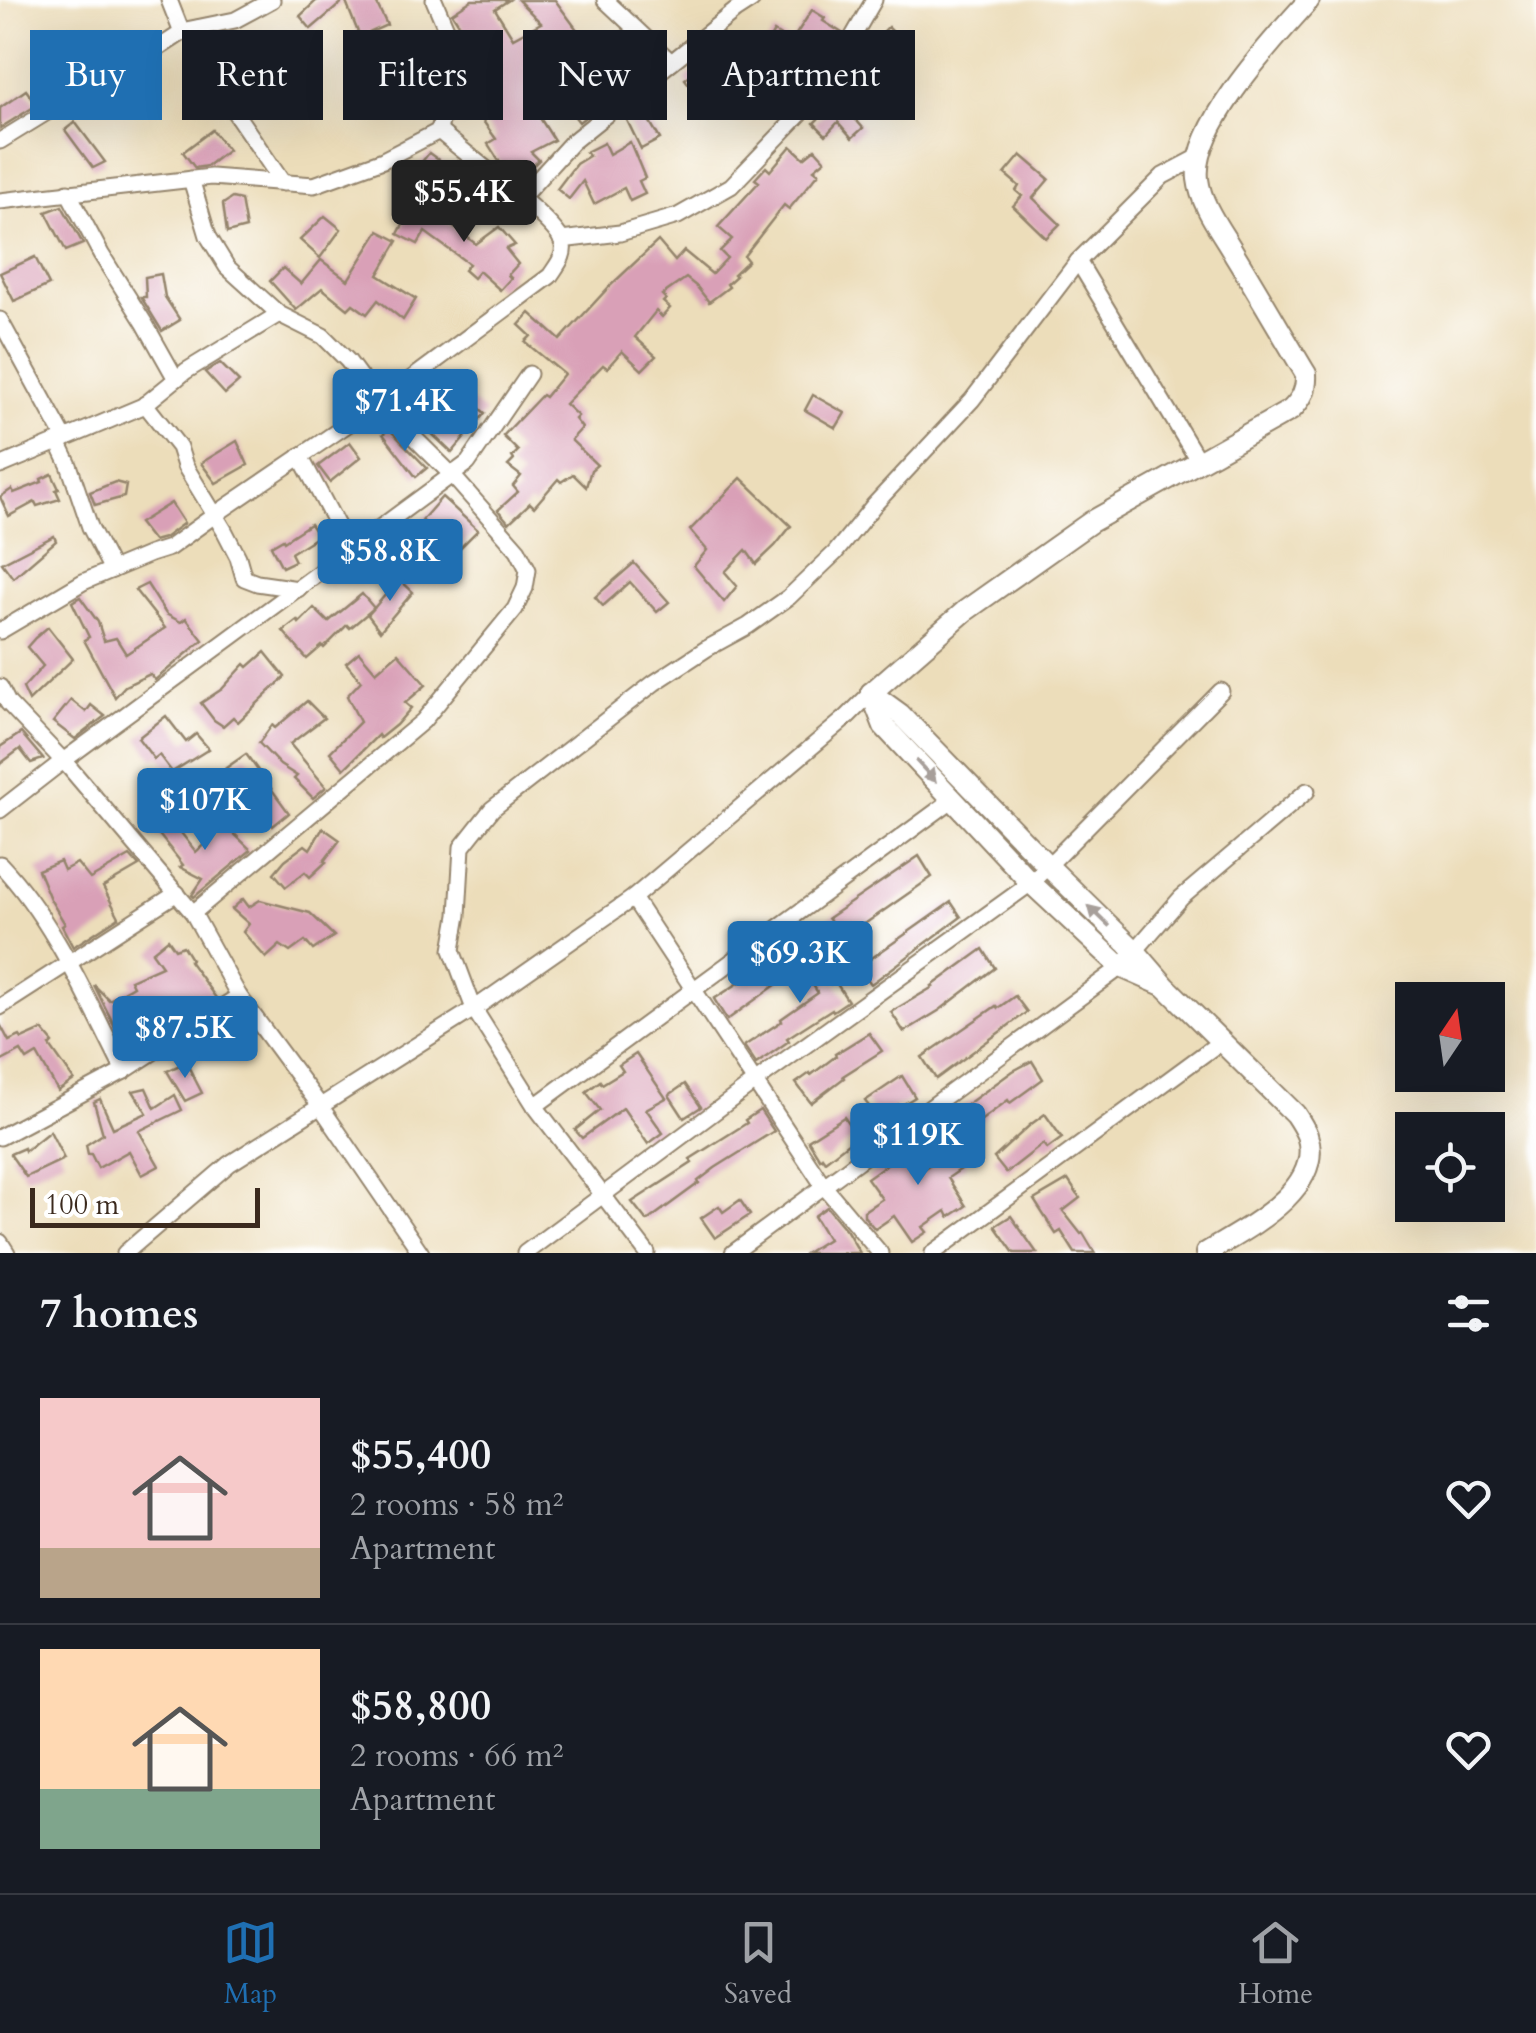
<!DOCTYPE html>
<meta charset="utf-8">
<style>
body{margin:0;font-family:Cardo,serif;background:#242831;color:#f1f3f6;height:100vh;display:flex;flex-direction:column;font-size:38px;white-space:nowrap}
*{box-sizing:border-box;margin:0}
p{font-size:32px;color:#9ea1a6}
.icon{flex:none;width:55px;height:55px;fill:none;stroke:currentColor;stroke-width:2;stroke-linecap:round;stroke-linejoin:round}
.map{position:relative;height:1253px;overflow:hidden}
.details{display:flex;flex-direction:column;background:#171b24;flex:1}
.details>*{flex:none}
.hud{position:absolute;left:30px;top:30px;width:1000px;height:90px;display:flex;gap:20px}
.needle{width:65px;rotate:13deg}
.tools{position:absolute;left:1395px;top:982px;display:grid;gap:20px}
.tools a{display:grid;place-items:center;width:110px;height:110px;border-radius:0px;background:#171b24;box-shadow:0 10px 40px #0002;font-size:50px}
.scale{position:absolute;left:30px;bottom:25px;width:230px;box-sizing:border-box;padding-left:10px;border:5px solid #3b2a1e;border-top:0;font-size:28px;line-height:35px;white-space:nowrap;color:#3b2a1e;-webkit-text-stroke:8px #fff;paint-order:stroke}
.price{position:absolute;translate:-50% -85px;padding:0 22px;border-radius:10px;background:#1f6fb2;color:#fff;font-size:32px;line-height:65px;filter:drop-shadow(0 2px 5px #0008)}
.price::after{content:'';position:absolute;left:50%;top:60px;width:30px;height:22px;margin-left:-15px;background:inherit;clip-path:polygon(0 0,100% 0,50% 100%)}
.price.current{background:#222;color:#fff}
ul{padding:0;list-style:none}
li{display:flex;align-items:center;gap:30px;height:250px;padding:0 40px}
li+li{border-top:2px solid #363941}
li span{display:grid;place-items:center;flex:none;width:280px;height:200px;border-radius:0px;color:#555}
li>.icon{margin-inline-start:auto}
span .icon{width:120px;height:120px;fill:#fffc;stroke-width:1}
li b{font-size:42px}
h2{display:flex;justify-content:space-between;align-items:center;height:120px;padding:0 40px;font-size:42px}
.tag{padding:0 35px;border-radius:0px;background:#171b24;box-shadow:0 10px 40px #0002;font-size:35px;line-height:90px}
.tag.current{background:#1f6fb2;color:#fff}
.dock{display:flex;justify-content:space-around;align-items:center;height:140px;border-top:2px solid #363941;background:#171b24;font-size:28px;color:#9ea1a6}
.dock a{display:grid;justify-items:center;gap:5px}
.dock .current{color:#1f6fb2}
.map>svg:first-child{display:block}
</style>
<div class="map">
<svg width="1536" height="1253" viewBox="0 0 1536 1253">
<rect width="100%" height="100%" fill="#fff"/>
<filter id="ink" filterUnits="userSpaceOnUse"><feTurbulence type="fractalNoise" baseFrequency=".01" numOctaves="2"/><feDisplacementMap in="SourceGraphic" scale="20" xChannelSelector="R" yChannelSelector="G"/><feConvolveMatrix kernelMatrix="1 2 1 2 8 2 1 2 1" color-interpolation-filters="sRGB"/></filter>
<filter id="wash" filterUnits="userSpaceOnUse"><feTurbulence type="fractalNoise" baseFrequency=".0048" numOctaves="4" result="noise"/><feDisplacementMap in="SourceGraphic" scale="40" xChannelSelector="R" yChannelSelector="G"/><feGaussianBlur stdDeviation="2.25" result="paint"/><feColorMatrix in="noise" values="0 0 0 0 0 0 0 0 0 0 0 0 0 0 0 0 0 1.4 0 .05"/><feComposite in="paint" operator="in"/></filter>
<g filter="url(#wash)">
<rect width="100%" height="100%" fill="#ecddba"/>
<g id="blocks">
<g fill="#d9a0b7">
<path d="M317,0H345L311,29L300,16Z"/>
<path d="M345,0H375L387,25L360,37Z"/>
<path d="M472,0H509L495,9L513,38L541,23L518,0H555L578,31L549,45L566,64L532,85L551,110L540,118L554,140L531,152L539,160L517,180L504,169L488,144L496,139L483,121L463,80L478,64L465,41L468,38L452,13Z"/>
<path d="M812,10L825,18L823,21L842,33L823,66L796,48L790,58L766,45L774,32L791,42Z"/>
<path d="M888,27L903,42L884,61L904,78L884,96L869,83L851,104L855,107L850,113L863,128L852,138L838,122L826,135L814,123L833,104L830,101L877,48L872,43Z"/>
<path d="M621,32L634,46L636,44L649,57L642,65L645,69L579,122L568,108L606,74L591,59Z"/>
<path d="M95,43L108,61L78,83L64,90L52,75Z"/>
<path d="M699,68L728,107L714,118L685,79Z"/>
<path d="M26,90L37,105L0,128V108Z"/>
<path d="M646,103L654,120L650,122L660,139L641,149L624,114Z"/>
<path d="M75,122L105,162L93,168L65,130Z"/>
<path d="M212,130L228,150L207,166L195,168L183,152Z"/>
<path d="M630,142L645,178L639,181L645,194L630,201L624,188L594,204L583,181L569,199L557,189L576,164L589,156L586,152L604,143L609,154Z"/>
<path d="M791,146L804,158L815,149L825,160L814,169L819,173L789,209L784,205L744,256L748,261L734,274L736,276L727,284L729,287L709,302L697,287L686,278L662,295L666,299L663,302L670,308L662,317L656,311L635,337L656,356L642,370L622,351L607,368L603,365L565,404L578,416L575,419L582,428L571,440L597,465L591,470L586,487L573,474L561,482L558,479L534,507L530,503L509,523L498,510L518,492L513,486L521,476L508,466L514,460L512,457L518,451L503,436L542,395L545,397L564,374L525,342L531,336L519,325L530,313L560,340L609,287L658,241L675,261L684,251L712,274L727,258L720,251L732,239L718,227L759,182L755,179L766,167L770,171Z"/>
<path d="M429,153L452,170L436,191L413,173Z"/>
<path d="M1021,155L1049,179L1033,198L1060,224L1046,238L1013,206L1022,196L1016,191L1019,186L1005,174Z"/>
<path d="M232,198L241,200L246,228L227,233L223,204Z"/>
<path d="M415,202L435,213L476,244L499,227L515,245L506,249L518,264L508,275L511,278L500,290L479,271L473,278L464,270L469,264L425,232L418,244L398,234Z"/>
<path d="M62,206L83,244L66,251L46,212Z"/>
<path d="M325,216L341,229L320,258L300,240Z"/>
<path d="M379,231L398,241L378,275L416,299L403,320L378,300L367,314L353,304L348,309L322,288L296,310L270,281L283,268L301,284L321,260L348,280Z"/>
<path d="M35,257L49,285L14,301L0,273Z"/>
<path d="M161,274L165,297L180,320L162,331L141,297H146L145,277Z"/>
<path d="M220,363L239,382L225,394L205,372Z"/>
<path d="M460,392L485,413L452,453L431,433L436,422L434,420Z"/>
<path d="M813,395L845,413L836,428L805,410Z"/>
<path d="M389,429L427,468L416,477L383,434Z"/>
<path d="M237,441L248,465L216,483L201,463Z"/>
<path d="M350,442L361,457L330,482L318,466Z"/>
<path d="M52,474L59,489L56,490L60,499L37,506L35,502L9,516L0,497L12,489L14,493L42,482L41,479Z"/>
<path d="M741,478L791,526L775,546L756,564L746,550L725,572L737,586L724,602L694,566L707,550L690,530Z"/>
<path d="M115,482L126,485L124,497L95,505L90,492Z"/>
<path d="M442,497L478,530L454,554L422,520Z"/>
<path d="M171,503L184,523L164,538L153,541L139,523Z"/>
<path d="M310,524L318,536L291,553L295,561L282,567L271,546L283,539L284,541Z"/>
<path d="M54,536L56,541L13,578L2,563Z"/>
<path d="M634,563L669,602L657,612L630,582L603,606L595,597Z"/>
<path d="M399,579L413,592L380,631L368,615Z"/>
<path d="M147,584L166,614L181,622L186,618L203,640L155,680L150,674L125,686L115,697L84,640L89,637L72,602L80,597L98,622L104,641L116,638L126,654L165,628L135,590Z"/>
<path d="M362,594L374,608L350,628L347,625L324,648L322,646L307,659L283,631L297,620L299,623L314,608L328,622Z"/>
<path d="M48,627L73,659L29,701L23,688L43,666L27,647L35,638Z"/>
<path d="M265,652L285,677L238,722L233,717L223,726L214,720L201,703L222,689L245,664L248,667Z"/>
<path d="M359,652L376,672L398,653L426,685L405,703L411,708L396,725L380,738L378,735L344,769L330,752L360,722L347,696L361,681L346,663Z"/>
<path d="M71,700L86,712L91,705L105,716L75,739L53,722Z"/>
<path d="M307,701L324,718L290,744L326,787L313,798L294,779L297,776L280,765L259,743L272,725L275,728Z"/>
<path d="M166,716L186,742L196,734L209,749L172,772L159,755L154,759L138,738Z"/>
<path d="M21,733L43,759L31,763L20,749L0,764V747Z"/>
<path d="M246,754L289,813L273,826L252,798L232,815L209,787L227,769L226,768Z"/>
<path d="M171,820L196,852L225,825L251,850L194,897L192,895L203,879L180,867L183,865L157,832Z"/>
<path d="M323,828L340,840L324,861L326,862L310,877L305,872L286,887L274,873L285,860L305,845L310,849Z"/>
<path d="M130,856L139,866L103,887L119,917L73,947L62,926L65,924L50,899L38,870L60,861L64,870L77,863L90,879Z"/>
<path d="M919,856L932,877L843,939L828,918Z"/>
<path d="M243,899L249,907L260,900L310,913L334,936L313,950L305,941L290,952L280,945L266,958L243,932L249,924L232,909Z"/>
<path d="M951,902L961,917L871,984L859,967Z"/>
<path d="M805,937L818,955L814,957L831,984L835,981L848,1001L833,1011L832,1009L787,1038L789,1041L756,1064L744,1046L782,1021L781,1019L818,993L790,948Z"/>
<path d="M168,939L175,949L183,946L191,959L189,961L216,998L171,1027L173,1013L139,1032L131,1018L115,1027L94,985L109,1000L133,986L130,980L162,966L152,952Z"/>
<path d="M983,949L995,968L940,1010L904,1032L891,1012L933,987L932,986Z"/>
<path d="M768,964L780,982L727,1020L714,999Z"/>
<path d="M1015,996L1027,1012L936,1079L922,1057L986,1013L996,1006L998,1008Z"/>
<path d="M0,1024L9,1041L20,1036L22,1039L42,1030L53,1043L50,1046L74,1080L58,1091L37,1054L27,1060L21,1051L0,1062Z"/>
<path d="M869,1033L882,1051L843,1076L844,1078L811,1103L796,1083L810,1073L811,1075L836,1056L835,1054Z"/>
<path d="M636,1054L666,1098L646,1109L663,1133L648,1144L623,1108L582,1138L575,1130L600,1110L586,1092L600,1081L602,1084L623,1071L619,1065Z"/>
<path d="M1032,1061L1043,1079L1010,1103L1008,1100L971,1128L958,1111L1013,1071Z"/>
<path d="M186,1062L202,1093L185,1101L167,1071Z"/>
<path d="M902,1076L915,1097L899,1107L898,1105L879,1119L865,1101Z"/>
<path d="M685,1084L701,1107L684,1118L669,1095Z"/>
<path d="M146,1088L155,1108L175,1095L182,1110L139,1131L159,1166L142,1175L129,1151L98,1168L91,1154H88L86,1145L103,1134L94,1102L100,1099L113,1128L147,1113L133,1091Z"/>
<path d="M760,1110L774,1131L715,1168L698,1181L699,1183L647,1221L632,1202L692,1163L690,1159L747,1123L745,1120Z"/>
<path d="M1045,1114L1062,1138L1047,1149L1043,1144L1006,1173L994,1158L1030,1125Z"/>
<path d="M844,1117L857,1136L825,1161L822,1157L820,1159L808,1140Z"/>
<path d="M936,1123L967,1165L948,1178L966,1206L949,1217L946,1211L923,1227L927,1232L912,1242L894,1216L875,1229L864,1216V1211L882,1199L867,1178L901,1154L914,1175L938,1159L921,1134Z"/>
<path d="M50,1131L64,1159L26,1177L10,1154L24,1148L25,1151Z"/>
<path d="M1068,1180L1080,1198L1063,1211L1081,1234L1083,1233L1095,1253H1075L1061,1231L1056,1234L1034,1200Z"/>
<path d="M740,1200L750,1215L715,1238L701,1218L719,1206L723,1212Z"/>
<path d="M827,1207L847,1231L860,1253H806L828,1239L814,1216Z"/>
<path d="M1011,1216L1037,1253H1014L995,1226Z"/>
</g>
</g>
</g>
<g filter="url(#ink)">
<use href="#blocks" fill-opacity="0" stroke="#94846c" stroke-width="2.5"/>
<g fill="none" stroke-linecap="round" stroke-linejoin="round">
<g stroke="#94846c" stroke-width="19">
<g id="minor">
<path d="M169,0L182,33"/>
<path d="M434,0L456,52L439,131"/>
<path d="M605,0L671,62"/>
<path d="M198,28L223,95L283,183"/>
<path d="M0,141L52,109L110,80L186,30L235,20L272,0"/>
<path d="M191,179L208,236L227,267L279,314L323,336L348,361L379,403L452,475L518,550L528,570L525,588L515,609L423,721L193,913"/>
<path d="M68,192L101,254L145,324L176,379"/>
<path d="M520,199L572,142L735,11L752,0"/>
<path d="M0,201L211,177L314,185L383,160L439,131C462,151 553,218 562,241C567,255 557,265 550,276L379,403L216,514L169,548L150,554L83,582L0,631"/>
<path d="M561,240L620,233L678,216L731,186L821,92L874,0"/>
<path d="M1078,261L1199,462"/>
<path d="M0,320L65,439"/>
<path d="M145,404L179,447L185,466L224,530L238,557L244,578L257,583L298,589"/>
<path d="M58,442L69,465L90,527L112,570"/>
<path d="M300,456L350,550"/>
<path d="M0,466L143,406L186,371L279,314"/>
<path d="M0,687L8,703L69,767L193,913L239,996L321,1107L421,1253"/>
<path d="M871,693L847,717L633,898L474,1009L452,950L458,915L462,847L492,809L654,683L706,649L748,626L789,597L835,553L874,505L972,400L1078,261L1163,176L1199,157"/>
<path d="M0,810L63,761L468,463L529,374"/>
<path d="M0,864C55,922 88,1001 124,1071"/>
<path d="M633,898L823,1185L880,1253"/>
<path d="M0,1007L177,893"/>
<path d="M535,1106L952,800"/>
<path d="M0,1137L124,1071L239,996"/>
<path d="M0,1242L7,1253"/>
<path d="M125,1253L229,1164L474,1009L535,1106L647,1253"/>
<path d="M525,1253L756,1081L1031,883L1221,691"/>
<path d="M733,1253L1121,967L1181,898L1307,791"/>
<path d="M933,1253L1223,1040"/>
</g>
</g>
<g stroke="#94846c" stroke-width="24">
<g id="secondary">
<path d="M871,693L965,611L1091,522L1291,410C1302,399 1307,389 1306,374C1282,334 1259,294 1235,255C1222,232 1201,206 1198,179C1192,126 1274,39 1309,0"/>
<path d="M871,693L900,714L1048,866L1135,951L1166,987L1295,1114C1299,1120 1304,1128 1307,1135C1326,1190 1243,1230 1206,1253"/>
<path d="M871,693L884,726L1031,883L1121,967L1160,984"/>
</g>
</g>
<use href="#minor" stroke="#fff" stroke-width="15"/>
<use href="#secondary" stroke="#fff" stroke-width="20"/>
</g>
<defs><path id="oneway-solid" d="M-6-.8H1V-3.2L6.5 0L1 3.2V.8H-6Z" transform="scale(2.5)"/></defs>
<g fill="#a79f9a">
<use href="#oneway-solid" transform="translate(926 771) rotate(47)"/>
<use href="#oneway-solid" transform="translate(1099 916) rotate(-136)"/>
</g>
</g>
</svg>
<div class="tools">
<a><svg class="needle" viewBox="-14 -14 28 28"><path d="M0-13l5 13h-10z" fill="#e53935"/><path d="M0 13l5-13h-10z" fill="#9ea1a6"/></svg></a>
<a><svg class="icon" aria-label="locate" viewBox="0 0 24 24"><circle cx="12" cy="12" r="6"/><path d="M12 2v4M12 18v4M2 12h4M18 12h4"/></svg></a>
</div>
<div class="scale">100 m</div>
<b class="price current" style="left:464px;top:245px">$55.4K</b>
<b class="price" style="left:405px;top:454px">$71.4K</b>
<b class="price" style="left:390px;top:604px">$58.8K</b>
<b class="price" style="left:205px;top:853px">$107K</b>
<b class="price" style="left:800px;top:1006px">$69.3K</b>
<b class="price" style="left:185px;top:1081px">$87.5K</b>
<b class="price" style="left:918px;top:1188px">$119K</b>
<div class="hud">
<a class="tag current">Buy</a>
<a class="tag">Rent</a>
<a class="tag">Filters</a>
<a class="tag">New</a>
<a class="tag">Apartment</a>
</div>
</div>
<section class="details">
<h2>7 homes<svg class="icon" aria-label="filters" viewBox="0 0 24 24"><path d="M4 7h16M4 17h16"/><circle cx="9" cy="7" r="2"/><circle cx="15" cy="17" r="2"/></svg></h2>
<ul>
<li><span style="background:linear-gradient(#f6c9c9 75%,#b9a48a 0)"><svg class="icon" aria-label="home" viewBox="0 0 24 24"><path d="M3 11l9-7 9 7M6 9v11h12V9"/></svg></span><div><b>$55,400</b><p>2 rooms · 58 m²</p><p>Apartment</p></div><svg class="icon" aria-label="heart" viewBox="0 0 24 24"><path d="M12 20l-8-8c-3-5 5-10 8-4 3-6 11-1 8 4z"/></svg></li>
<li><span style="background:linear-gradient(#ffd9b3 70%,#7fa58c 0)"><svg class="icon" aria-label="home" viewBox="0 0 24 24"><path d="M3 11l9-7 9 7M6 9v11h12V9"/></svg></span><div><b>$58,800</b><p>2 rooms · 66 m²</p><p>Apartment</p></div><svg class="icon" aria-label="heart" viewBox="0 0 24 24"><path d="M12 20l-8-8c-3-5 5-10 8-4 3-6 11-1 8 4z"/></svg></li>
</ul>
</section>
<nav class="dock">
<a class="current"><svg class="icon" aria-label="map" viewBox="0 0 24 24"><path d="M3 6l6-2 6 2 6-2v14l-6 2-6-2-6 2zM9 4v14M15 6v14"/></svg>Map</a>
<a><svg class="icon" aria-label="saved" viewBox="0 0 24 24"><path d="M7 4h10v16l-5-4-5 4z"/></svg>Saved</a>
<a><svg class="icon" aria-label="home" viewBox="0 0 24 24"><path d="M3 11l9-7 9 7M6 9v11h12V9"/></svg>Home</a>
</nav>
